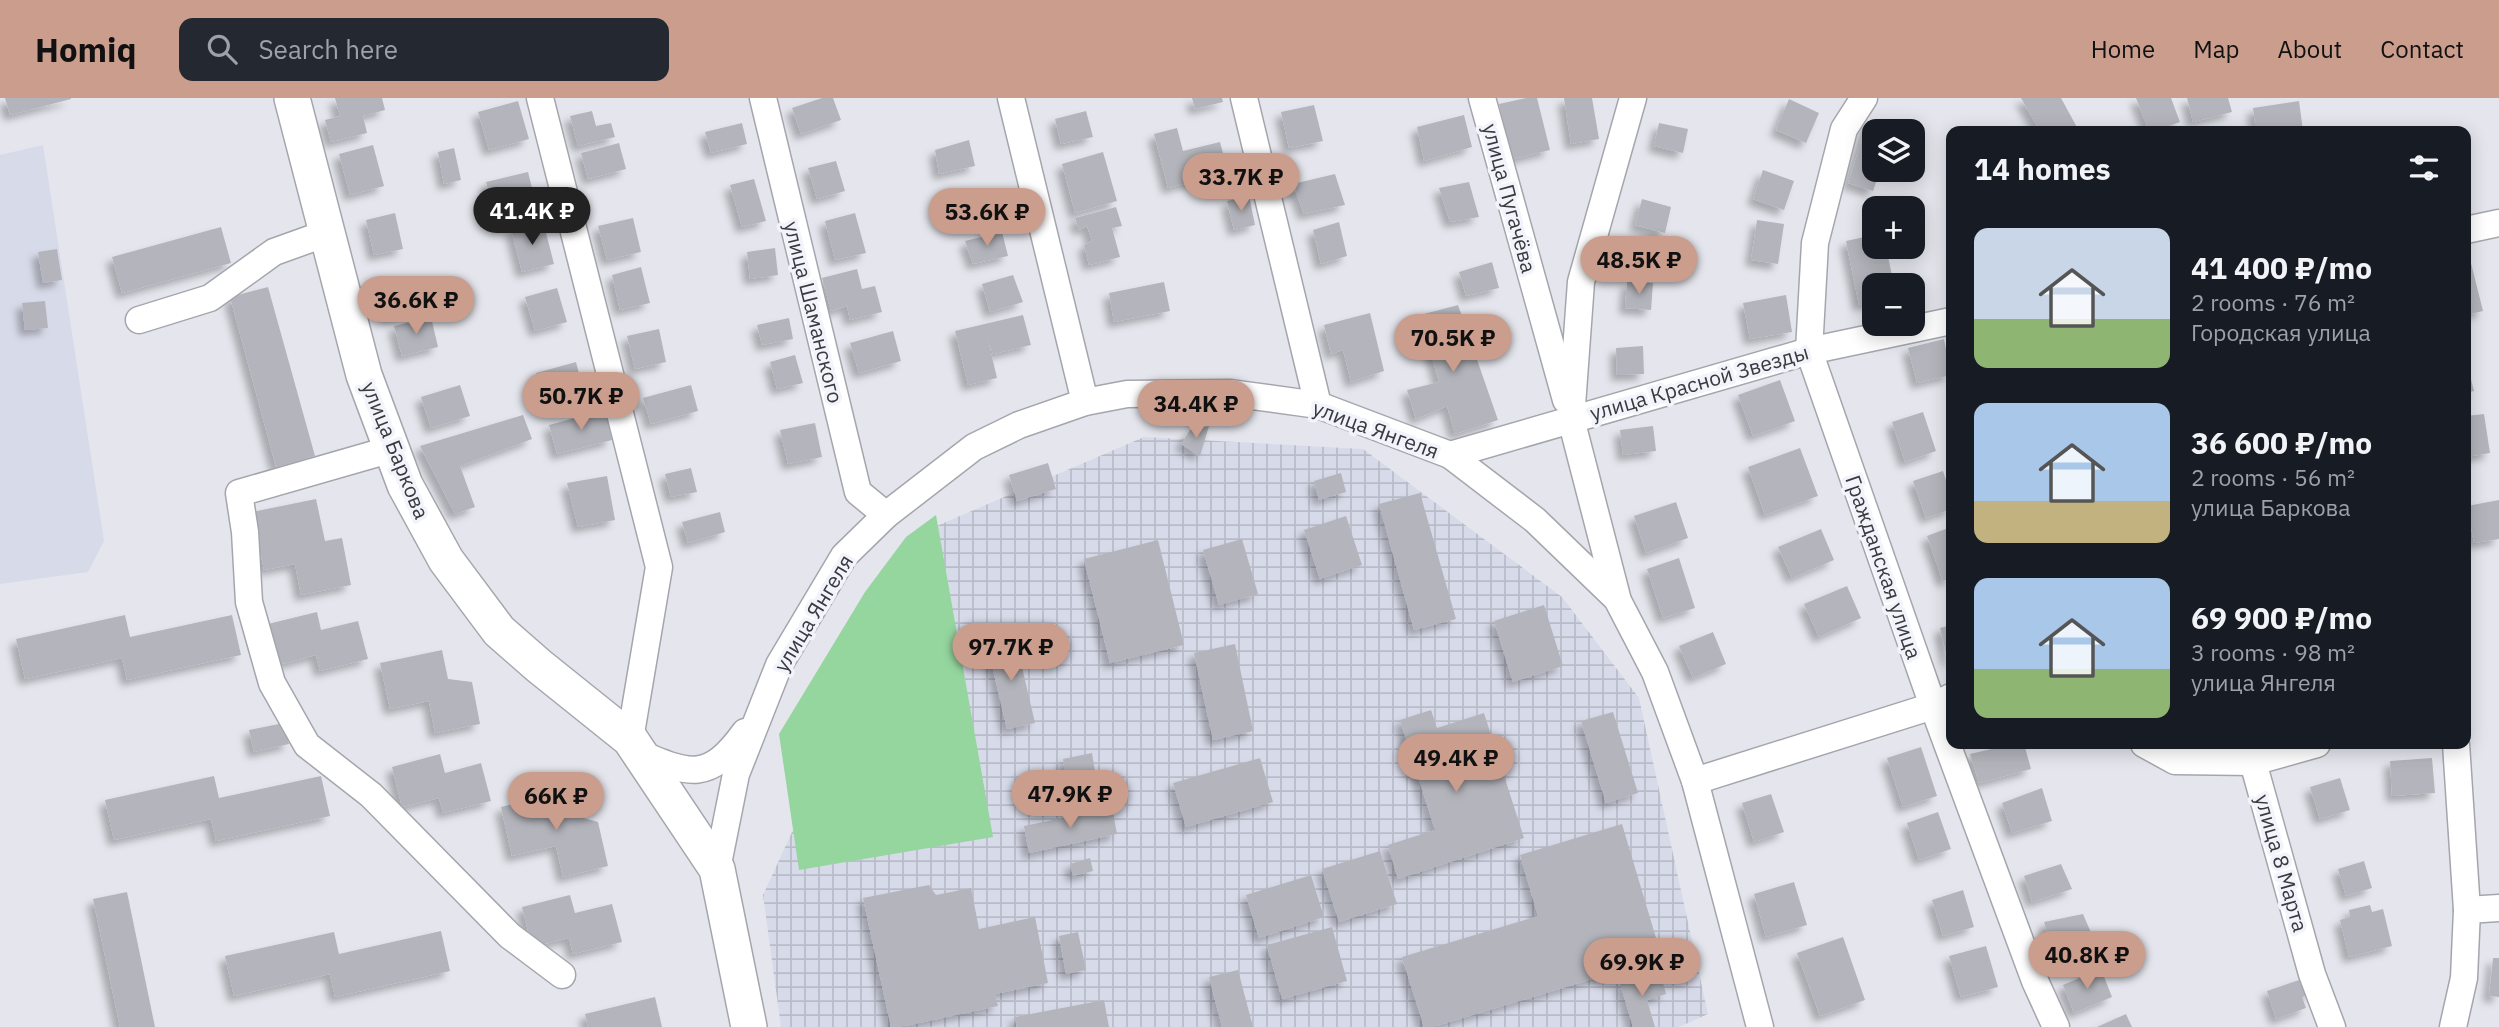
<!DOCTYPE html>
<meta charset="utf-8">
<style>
body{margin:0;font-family:"IBM Plex Sans",sans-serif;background:#242831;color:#f1f3f6;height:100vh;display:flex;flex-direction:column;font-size:26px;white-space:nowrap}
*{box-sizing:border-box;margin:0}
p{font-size:23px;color:#9ea1a6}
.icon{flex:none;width:38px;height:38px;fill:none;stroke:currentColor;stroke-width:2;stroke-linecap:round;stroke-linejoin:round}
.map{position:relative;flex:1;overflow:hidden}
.sheet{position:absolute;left:1946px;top:28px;width:525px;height:623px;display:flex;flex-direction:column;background:#171b24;border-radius:14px;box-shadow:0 4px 18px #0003}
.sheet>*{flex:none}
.buttons{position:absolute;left:1862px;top:21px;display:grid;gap:14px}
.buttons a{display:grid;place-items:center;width:63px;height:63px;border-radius:14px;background:#171b24;box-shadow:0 4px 18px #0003;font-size:35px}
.price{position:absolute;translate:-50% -60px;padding:0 16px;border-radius:24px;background:#ca9d8d;color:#111;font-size:23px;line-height:46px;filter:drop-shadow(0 2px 4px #0008)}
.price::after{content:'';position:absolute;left:50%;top:42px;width:21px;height:16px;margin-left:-10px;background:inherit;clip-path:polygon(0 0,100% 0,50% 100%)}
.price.current{background:#222;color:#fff}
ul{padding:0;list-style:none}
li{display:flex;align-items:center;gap:21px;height:175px;padding:0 28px}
li span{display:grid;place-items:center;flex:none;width:196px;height:140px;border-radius:14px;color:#555}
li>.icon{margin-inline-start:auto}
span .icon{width:84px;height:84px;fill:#fffc;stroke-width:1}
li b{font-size:30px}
h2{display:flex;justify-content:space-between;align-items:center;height:84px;padding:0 28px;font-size:30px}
header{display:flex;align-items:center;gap:42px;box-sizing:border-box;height:98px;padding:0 35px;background:#ca9d8d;color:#111}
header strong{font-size:33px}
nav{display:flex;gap:38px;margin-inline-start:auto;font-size:24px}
.search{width:490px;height:63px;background:#242831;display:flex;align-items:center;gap:18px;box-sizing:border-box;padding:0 24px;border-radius:14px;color:#9ea1a6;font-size:26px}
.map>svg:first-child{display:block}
</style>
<header>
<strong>Homiq</strong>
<div class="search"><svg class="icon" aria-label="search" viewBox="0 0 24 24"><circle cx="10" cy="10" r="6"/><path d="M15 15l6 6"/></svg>Search here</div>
<nav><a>Home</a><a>Map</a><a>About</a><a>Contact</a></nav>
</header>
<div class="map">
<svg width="2499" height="929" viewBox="0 0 2499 929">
<defs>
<pattern id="industrial-grid" width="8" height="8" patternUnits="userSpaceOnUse" patternTransform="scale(1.75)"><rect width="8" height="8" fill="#d7dae8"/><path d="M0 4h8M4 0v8" fill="none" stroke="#b9bcc8"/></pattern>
<filter id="shadow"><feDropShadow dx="-6" dy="6" stdDeviation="3.5" flood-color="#0004"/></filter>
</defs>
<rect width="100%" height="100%" fill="#e5e6ed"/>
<path fill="#d7dae8" d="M43,47L104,443L88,474L0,486V57Z"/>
<path fill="url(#industrial-grid)" d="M1144,339L1363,351L1562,499L1639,600L1708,916L1679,929H781L763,797L932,430Z"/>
<path fill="#95d59e" d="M936,417L993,739L799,772L779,636L865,494L906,439Z"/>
<g fill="#b4b5bc" filter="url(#shadow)">
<path d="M5,0H71V1L10,17Z"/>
<path d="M335,0H382L385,12L363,18L367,35L331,44L325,22L340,18Z"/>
<path d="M822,0H833L841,22L801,36L792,10Z"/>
<path d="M1192,0H1222L1223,4L1195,11Z"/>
<path d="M1526,0H1537L1550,52L1513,61L1499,6Z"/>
<path d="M1564,0H1592L1599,41L1571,46Z"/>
<path d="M2021,0H2061L2079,33H2040Z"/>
<path d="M2136,0H2171L2180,24L2155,33H2149Z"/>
<path d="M2187,0H2228L2232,14L2193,24Z"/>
<path d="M1789,1L1819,15L1806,45L1776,32Z"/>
<path d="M518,3L529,41L489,52L478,14Z"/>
<path d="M2299,3L2303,33H2256L2253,10Z"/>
<path d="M1314,7L1323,43L1289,50L1281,14Z"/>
<path d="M592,13L596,28L611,25L615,39L578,48L570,18Z"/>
<path d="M1086,13L1093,39L1061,46L1055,21Z"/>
<path d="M1464,17L1472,49L1424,63L1417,29Z"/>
<path d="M1868,23L1892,31V33H1874V72H1880L1873,93L1848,85Z"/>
<path d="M742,25L747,46L711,55L705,34Z"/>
<path d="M1659,25L1688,31L1683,55L1654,48Z"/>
<path d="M1177,30L1183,53L1220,44L1228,74L1168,90L1154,36Z"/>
<path d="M969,42L975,68L939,76L935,52Z"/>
<path d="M619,45L626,71L588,81L581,55Z"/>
<path d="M373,47L384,88L350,97L339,56Z"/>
<path d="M454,50L461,82L444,86L438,54Z"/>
<path d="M1103,54L1117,103L1075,115L1062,66Z"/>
<path d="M836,63L845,93L817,101L808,70Z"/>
<path d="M1763,72L1794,83L1784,112L1753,101Z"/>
<path d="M528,74L533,94L491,104L486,84Z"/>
<path d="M1335,76L1345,107L1304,116L1293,86Z"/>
<path d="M754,81L766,123L742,129L730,87Z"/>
<path d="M1469,84L1479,119L1450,124L1439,90Z"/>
<path d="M1249,98L1255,127L1234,132L1227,103Z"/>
<path d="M1642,101L1671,109L1665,135L1635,127Z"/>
<path d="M1116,109L1122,128L1112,130L1120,159L1089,167L1084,147L1092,143L1087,128L1079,132L1075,120Z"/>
<path d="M395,115L403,151L374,157L366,122Z"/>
<path d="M855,115L866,155L835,162L825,123Z"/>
<path d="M633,120L641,154L607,162L598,128Z"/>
<path d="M1757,122L1784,126L1778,166L1751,162Z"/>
<path d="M543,123L554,166L522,174L511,131Z"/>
<path d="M1339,124L1347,158L1321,166L1313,132Z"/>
<path d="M221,129L231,165L122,195L112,159Z"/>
<path d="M1002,134L1008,158L973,166L965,143Z"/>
<path d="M1874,137V149H1886L1894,187H1874V204L1859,207L1846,143Z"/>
<path d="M775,150L778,177L750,181L747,154Z"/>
<path d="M57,151L62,182L43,185L38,154Z"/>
<path d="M1492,164L1499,190L1466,198L1459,174Z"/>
<path d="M2471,165L2483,213L2466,217V166Z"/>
<path d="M641,169L650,205L620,212L612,177Z"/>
<path d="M857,171L862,191L875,188L882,214L850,222L847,208L831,213L822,180Z"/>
<path d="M1013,177L1023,204L990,214L982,186Z"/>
<path d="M420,179L427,210L387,218L380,187Z"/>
<path d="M1164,184L1170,213L1114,224L1109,195Z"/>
<path d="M1627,184L1653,185L1651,212L1625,210Z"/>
<path d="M268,189L315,358L276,369L230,199Z"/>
<path d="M557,190L567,224L535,233L525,199Z"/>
<path d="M1786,197L1792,234L1750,241L1743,205Z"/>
<path d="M45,203L48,230L25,232L22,205Z"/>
<path d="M1458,207L1498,322L1455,336L1447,308L1416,321L1407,292L1439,284L1420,217Z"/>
<path d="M1370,215L1384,273L1351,284L1343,252L1331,256L1324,227Z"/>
<path d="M1023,217L1031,247L993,256L988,242L997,280L968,287L955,233Z"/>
<path d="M431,219L438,249L402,258L394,228Z"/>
<path d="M789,220L793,241L762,247L757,227Z"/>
<path d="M659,231L666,264L635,271L627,238Z"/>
<path d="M893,233L901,263L859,275L850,245Z"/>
<path d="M1944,241L1951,277L1917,285L1908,250Z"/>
<path d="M1643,248L1644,276L1617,277L1616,250Z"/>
<path d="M795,257L803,285L777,291L770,264Z"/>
<path d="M576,264L583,291L543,302L536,275Z"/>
<path d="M2467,266L2474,293L2466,295V267Z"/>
<path d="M1780,282L1795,323L1753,338L1738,297Z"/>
<path d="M460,287L470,318L431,330L421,299Z"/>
<path d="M691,287L698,313L651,326L643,300Z"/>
<path d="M605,312L612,342L557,356L549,327Z"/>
<path d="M1923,314L1936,353L1905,364L1892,324Z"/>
<path d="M2484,316L2490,355L2466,359V318Z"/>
<path d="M523,317L532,341L460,368L475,409L455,416L420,348Z"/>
<path d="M815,325L822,359L788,366L780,332Z"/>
<path d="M1209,328L1200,358L1181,346L1190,332Z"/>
<path d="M1653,328L1656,353L1623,357L1620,332Z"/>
<path d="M1800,350L1818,398L1765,417L1748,369Z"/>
<path d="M1048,365L1056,391L1017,403L1009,377Z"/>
<path d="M691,370L697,394L671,399L665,376Z"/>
<path d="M1943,373L1951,398V411L1926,420L1913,383Z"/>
<path d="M1341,375L1346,394L1319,402L1314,383Z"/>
<path d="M607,378L615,422L578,429L567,385Z"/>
<path d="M1420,395L1456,521L1414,532L1379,406Z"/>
<path d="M316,401L325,443L342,440L351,487L301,497L295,466L264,472L252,414Z"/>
<path d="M2499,402V441L2474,445L2467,408Z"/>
<path d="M1676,404L1688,440L1646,455L1634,418Z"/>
<path d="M720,414L725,434L688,445L682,424Z"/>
<path d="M1346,418L1362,467L1320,481L1304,432Z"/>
<path d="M1951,429V480L1943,483L1927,438Z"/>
<path d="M1821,431L1834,462L1792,480L1778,449Z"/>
<path d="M1242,441L1258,496L1219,507L1203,452Z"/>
<path d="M1158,442L1184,547L1110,565L1084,461Z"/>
<path d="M1679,460L1695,510L1663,520L1647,471Z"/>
<path d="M1847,488L1861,520L1819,539L1804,506Z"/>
<path d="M1544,507L1563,568L1513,584L1494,523Z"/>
<path d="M317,514L321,532L358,523L368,561L320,573L316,557L278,567L268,526Z"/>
<path d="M125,517L130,539L232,517L241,557L127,582L122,560L25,581L16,541Z"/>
<path d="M1951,527V562L1948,563L1940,530Z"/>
<path d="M1713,534L1726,566L1693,580L1679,548Z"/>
<path d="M1015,539L1035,625L1007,631L987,546Z"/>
<path d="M1235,546L1253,633L1213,642L1194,555Z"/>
<path d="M442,552L448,581L472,584L480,626L435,635L429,603L390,611L380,565Z"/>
<path d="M1431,612L1437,630L1484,615L1524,740L1398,781L1388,747L1435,732L1400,622Z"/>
<path d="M1613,614L1638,695L1606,705L1581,623Z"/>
<path d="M284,625L289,646L254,654L249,632Z"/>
<path d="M2013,646H2024L2031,671L1979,685L1970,656Z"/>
<path d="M1921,649L1937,698L1903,709L1887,660Z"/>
<path d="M1092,655L1097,686L1068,691L1063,661Z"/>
<path d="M440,656L445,675L481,665L491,703L443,715L439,700L402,709L392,669Z"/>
<path d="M1260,660L1273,704L1186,729L1173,685Z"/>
<path d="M2432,660L2435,695L2392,698L2390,663Z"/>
<path d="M214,678L219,700L321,678L330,718L216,743L211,721L114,742L105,702Z"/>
<path d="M2340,680L2350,712L2320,721L2310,689Z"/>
<path d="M2042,690L2052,723L2012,735L2002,705Z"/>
<path d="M570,692L577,718L598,724L608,768L563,779L556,748L512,758L501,709Z"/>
<path d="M1771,696L1784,734L1754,744L1742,705Z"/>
<path d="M1112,710L1117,736L1029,755L1024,728Z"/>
<path d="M1938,714L1951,751L1919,762L1907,725Z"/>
<path d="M1622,726L1662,860L1433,929H1424L1402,859L1538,818L1520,757Z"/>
<path d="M1380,753L1397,806L1339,824L1322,771Z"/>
<path d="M1090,760L1093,773L1073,778L1070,766Z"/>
<path d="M2364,763L2372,790L2346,798L2338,771Z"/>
<path d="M2061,766L2072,791L2032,804L2024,778Z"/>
<path d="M1311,777L1324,819L1259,840L1246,797Z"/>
<path d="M1794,784L1807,827L1766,839L1754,796Z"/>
<path d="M929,787L936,797L971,790L979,831L1035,819L1048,885L995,896L998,908L900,929H891L863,800Z"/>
<path d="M1963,792L1974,829L1943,838L1932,802Z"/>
<path d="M127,794L155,929H120L93,801Z"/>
<path d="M570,797L575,815L612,806L622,844L573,856L569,840L532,849L522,809Z"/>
<path d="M2370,807L2372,814L2383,811L2392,848L2349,859L2340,822L2350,819L2349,812Z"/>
<path d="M2083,816L2095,844L2053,856L2044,824Z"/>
<path d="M1332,829L1347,883L1282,901L1267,847Z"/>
<path d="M441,833L450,873L335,899L330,876L234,898L225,858L334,834L339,856Z"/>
<path d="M1078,834L1086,872L1066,876L1059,838Z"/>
<path d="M1843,839L1865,902L1820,918L1797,855Z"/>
<path d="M1986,848L1998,889L1961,899L1949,858Z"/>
<path d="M2493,860H2499V899L2489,898Z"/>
<path d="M2101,871L2112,899L2074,915L2063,887Z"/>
<path d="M1238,872L1253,929H1222L1209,879Z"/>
<path d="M1660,874L1666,896L1647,902L1655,929H1633L1620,885Z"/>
<path d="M2305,880L2311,896L2302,899L2306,910L2276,921L2267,893Z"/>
<path d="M655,899L662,929H588L585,916Z"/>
<path d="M1104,902L1109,929H1017L1015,919Z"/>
<path d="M2126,916L2132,929H2097Z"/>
</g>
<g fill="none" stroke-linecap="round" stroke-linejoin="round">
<g stroke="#a5a6ad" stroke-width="29">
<g id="minor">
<path d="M540,0L659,469L630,641"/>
<path d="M763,0L858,394L886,417"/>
<path d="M1011,0L1085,304"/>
<path d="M1244,0L1318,307"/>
<path d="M1482,0L1566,302"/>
<path d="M1864,0L1844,31L1815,145L1809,253L1933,608L2035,883L2056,929"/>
<path d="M2466,132L2499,125"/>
<path d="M139,222L210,200L274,154L327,135"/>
<path d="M392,351L239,395L245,434L249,504L272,585L307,647L371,697L510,838L562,877"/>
<path d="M1450,357L1809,253L1951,223"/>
<path d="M1617,499L1571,321L1581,184L1633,0"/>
<path d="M2144,646L2175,663L2253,664"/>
<path d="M2317,646L2253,664L2312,876L2332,929"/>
<path d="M639,655C690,677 709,684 745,634"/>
<path d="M1695,683L1933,608L1951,599"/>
<path d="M717,771L736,676L779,567L844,458L886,417L974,349L1019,327L1085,304L1127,296L1230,295L1318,307L1450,357L1535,422L1617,501L1655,574L1695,683L1760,929"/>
<path d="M2467,812L2499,810"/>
<path d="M2453,929L2464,880L2467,812L2456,646"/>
</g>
</g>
<g stroke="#a5a6ad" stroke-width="38">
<path id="major" d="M292,0L364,277L405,387L446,462L499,533L539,568L630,641L717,771L749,929"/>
</g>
<use href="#minor" stroke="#fff" stroke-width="26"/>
<use href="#major" stroke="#fff" stroke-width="35"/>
</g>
<g text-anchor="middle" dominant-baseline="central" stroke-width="7" stroke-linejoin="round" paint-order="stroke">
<g font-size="21" fill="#393a3d" stroke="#f2f3fb">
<text transform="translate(1510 100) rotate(75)">улица Пугачёва</text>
<text transform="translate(814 214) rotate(76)">улица Шаманского</text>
<text transform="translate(1699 284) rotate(-16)">улица Красной Звезды</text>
<text transform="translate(1376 331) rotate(20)">улица Янгеля</text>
<text transform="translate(396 352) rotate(68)">улица Баркова</text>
<text transform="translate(1884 469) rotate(71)">Гражданская улица</text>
<text transform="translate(813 515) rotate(-59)">улица Янгеля</text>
<text transform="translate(2282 765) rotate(74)">улица 8 Марта</text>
</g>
</g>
</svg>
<div class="buttons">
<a><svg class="icon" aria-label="layers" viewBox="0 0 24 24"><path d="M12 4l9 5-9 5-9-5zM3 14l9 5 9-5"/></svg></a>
<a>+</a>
<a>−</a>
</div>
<b class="price" style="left:1241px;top:115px">33.7K ₽</b>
<b class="price current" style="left:532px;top:149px">41.4K ₽</b>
<b class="price" style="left:987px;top:150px">53.6K ₽</b>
<b class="price" style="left:1639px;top:198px">48.5K ₽</b>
<b class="price" style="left:416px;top:238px">36.6K ₽</b>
<b class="price" style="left:1453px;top:276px">70.5K ₽</b>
<b class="price" style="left:581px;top:334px">50.7K ₽</b>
<b class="price" style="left:1196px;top:342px">34.4K ₽</b>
<b class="price" style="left:1011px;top:585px">97.7K ₽</b>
<b class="price" style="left:1456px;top:696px">49.4K ₽</b>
<b class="price" style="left:1070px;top:732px">47.9K ₽</b>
<b class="price" style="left:556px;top:734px">66K ₽</b>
<b class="price" style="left:2087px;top:893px">40.8K ₽</b>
<b class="price" style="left:1642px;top:900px">69.9K ₽</b>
<section class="sheet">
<h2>14 homes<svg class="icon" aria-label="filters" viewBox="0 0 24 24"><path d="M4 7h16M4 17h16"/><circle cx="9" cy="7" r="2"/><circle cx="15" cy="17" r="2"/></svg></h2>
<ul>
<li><span style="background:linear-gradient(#c9d6e8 65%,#8fb573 0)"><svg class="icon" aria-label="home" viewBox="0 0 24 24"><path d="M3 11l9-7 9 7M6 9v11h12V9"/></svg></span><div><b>41 400 ₽/mo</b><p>2 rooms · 76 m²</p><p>Городская улица</p></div></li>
<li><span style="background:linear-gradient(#a9c7e8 70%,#c2b280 0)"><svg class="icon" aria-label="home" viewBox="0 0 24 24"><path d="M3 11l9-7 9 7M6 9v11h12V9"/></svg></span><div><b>36 600 ₽/mo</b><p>2 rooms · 56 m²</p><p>улица Баркова</p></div></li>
<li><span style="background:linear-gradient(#a9c7e8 65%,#8fb573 0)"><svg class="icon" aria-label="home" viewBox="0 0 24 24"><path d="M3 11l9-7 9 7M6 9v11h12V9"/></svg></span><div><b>69 900 ₽/mo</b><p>3 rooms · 98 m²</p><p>улица Янгеля</p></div></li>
</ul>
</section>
</div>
